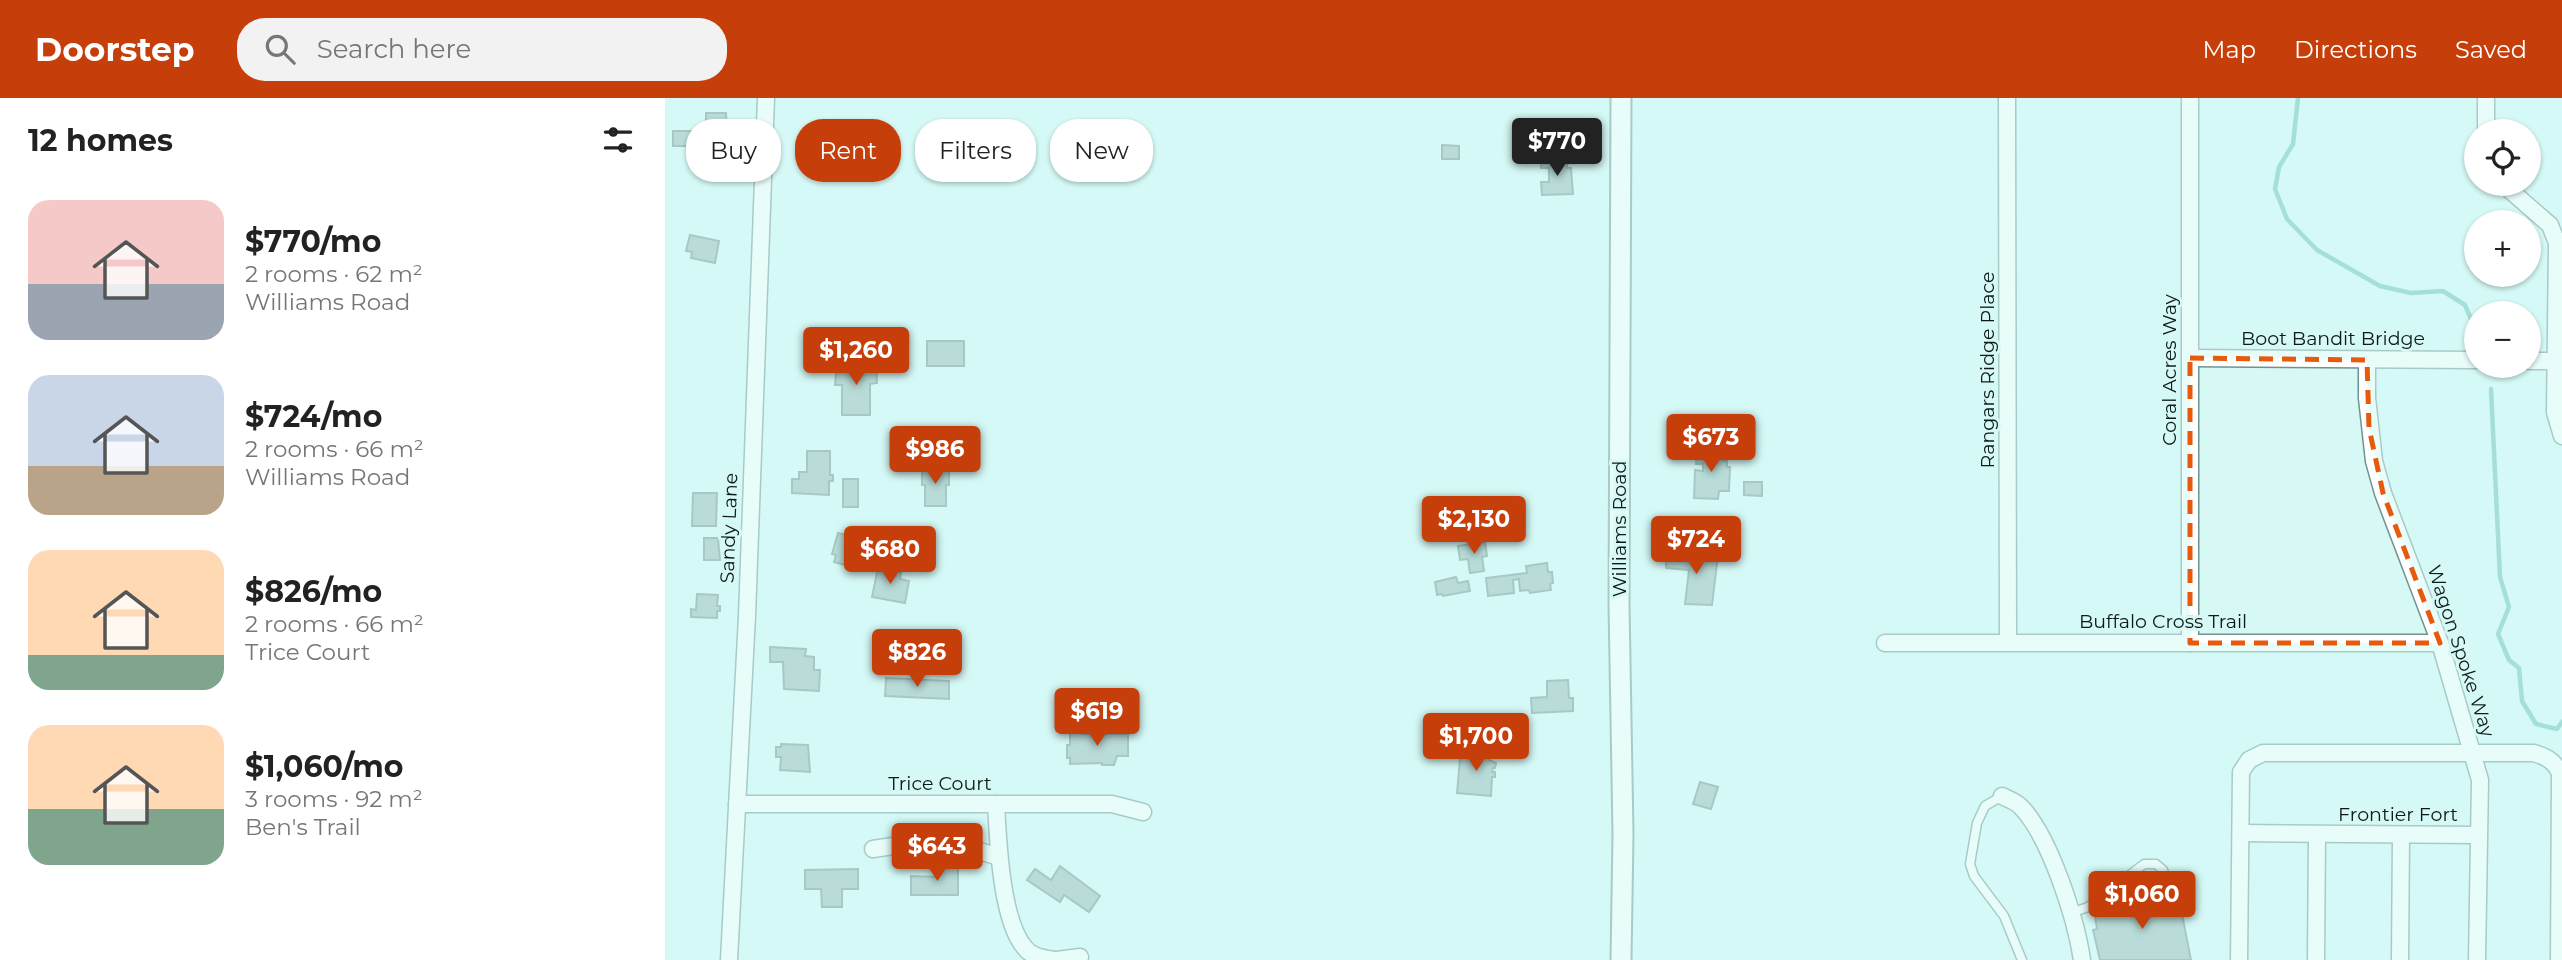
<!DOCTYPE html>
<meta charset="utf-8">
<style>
body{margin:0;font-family:Montserrat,sans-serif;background:#f2f2f2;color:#222;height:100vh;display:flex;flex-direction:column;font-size:26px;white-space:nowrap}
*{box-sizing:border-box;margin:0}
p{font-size:23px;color:#767676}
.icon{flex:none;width:38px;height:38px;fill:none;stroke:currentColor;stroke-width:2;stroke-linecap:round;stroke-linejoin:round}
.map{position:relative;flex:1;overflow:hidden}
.details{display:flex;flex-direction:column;background:#fff;width:665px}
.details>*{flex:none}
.hud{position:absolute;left:21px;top:21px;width:665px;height:63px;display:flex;gap:14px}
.buttons{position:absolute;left:1799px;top:21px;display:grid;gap:14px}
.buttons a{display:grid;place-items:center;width:77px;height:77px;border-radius:50%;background:#fff;box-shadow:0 2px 5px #0004;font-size:35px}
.price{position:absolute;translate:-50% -60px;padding:0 16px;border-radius:7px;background:#c63e09;color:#fff;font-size:23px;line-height:46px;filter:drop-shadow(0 2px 4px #0008)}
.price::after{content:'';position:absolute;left:50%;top:42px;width:21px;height:16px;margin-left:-10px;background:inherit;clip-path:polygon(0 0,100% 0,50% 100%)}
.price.on{background:#222;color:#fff}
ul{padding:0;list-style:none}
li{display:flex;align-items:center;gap:21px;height:175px;padding:0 28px}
li span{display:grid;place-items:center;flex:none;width:196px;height:140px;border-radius:21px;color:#555}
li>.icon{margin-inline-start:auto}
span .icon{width:84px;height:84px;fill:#fffc;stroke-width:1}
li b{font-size:30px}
h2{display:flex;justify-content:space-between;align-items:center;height:84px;padding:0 28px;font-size:30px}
.chip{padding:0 24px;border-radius:28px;background:#fff;box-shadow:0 2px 5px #0004;font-size:24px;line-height:63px}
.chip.on{background:#c63e09;color:#fff}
header{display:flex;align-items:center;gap:42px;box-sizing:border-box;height:98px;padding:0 35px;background:#c63e09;color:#fff}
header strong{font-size:33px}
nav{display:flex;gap:38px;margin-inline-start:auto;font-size:24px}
.search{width:490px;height:63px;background:#f2f2f2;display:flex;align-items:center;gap:18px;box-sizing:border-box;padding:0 24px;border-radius:28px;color:#767676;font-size:26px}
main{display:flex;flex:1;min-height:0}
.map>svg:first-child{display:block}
</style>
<header>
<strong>Doorstep</strong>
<div class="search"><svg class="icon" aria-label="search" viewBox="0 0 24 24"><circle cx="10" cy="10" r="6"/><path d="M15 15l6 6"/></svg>Search here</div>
<nav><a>Map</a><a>Directions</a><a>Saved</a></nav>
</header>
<main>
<section class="details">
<h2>12 homes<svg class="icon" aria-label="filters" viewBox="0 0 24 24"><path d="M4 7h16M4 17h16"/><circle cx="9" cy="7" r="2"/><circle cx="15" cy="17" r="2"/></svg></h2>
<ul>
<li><span style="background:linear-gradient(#f6c9c9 60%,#9aa5b1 0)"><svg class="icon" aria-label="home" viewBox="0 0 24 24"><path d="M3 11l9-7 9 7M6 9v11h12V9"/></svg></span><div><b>$770/mo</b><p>2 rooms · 62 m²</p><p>Williams Road</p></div></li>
<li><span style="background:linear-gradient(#c9d6e8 65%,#b9a48a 0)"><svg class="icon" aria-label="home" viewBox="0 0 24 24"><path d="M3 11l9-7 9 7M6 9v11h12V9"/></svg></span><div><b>$724/mo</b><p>2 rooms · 66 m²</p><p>Williams Road</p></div></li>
<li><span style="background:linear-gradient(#ffd9b3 75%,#7fa58c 0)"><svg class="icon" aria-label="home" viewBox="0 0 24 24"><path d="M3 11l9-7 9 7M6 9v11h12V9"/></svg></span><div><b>$826/mo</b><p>2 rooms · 66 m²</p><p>Trice Court</p></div></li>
<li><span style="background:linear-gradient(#ffd9b3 60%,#7fa58c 0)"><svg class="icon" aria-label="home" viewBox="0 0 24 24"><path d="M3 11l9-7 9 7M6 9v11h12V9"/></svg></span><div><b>$1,060/mo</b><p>3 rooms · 92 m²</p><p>Ben's Trail</p></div></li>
</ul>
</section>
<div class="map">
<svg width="1897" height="862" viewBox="0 0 1897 862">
<rect width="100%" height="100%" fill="#d6f9f5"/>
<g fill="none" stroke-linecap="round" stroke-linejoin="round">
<g stroke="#6cbeb6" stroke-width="4.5">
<path d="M1633,0L1628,46L1614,69L1610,91L1622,121L1652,152L1715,188L1746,195L1778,193L1800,207L1811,233"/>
<path d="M1826,291L1835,479L1844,509L1833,536L1844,562L1854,570L1857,603L1871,626L1892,631L1897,624"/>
</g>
</g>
<g fill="#97b8b4" stroke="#6e8f8b" stroke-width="2">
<path d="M41,15H61L62,39H65V49L41,48Z"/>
<rect x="8" y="33" width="21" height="15"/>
<path d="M777,47L794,48V61H777Z"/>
<path d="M902,62V70H906L908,96L877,97L876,84H884V70H876V63Z"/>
<path d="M25,137L54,143L50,165L26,160L27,154L21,153Z"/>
<rect x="262" y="243" width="37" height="25"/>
<path d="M172,265H211L212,285L205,286V317H177V287H170Z"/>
<path d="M1032,349H1056L1055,355H1059L1058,363H1062V369H1065L1064,393H1054L1053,401L1029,400L1030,372L1038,373V366H1031Z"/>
<path d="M142,353H165V377H168V383H164V397L127,395V381H134V374H142Z"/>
<path d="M257,370L284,371V387H281V408H260V387H257Z"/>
<rect x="178" y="381" width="15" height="28"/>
<path d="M1079,384H1097V398L1079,397Z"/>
<path d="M28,395H52L51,428H27Z"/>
<path d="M173,435L205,443L203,452L212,454L208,471L200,469L199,472L169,464L171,457L167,456Z"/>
<path d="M39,440H53L55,462H39Z"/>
<path d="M820,444L822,458L817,459L819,473L805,475L803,461L795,462L793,448Z"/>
<path d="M1001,455L1053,457L1047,507L1020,506L1024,472L1001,470Z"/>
<path d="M882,465L883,474H887L888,485L885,486L886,492L865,495L864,492L855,493L854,481L848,482L849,495L823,498L821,480L862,475L861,468Z"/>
<path d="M213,470L236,474L235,481L244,483L240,505L207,499Z"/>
<path d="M791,479L793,485L803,483L805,493L778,498L777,496L772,497L770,484Z"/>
<path d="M32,496L53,497L52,508H55V513H52V520L26,519V511L31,512Z"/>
<path d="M105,549L141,551L140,558L149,559V572H155L154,593L119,591L118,564H105Z"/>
<path d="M221,580L284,583V601L220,598Z"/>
<path d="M903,582L904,600H908V613L867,615L866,600L882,599V583Z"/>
<path d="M408,632H415L417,636H463V658H452L449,667H437V665L405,666V660H402V647H405V635Z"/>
<path d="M116,646L143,647L145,674L115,672L116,659H111V649H116Z"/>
<path d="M796,650L825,653L824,662L831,665L830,670H828L827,674H830V679H827L826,698L792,695Z"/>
<path d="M1035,684L1053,689L1046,711L1028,706Z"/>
<path d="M395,768L435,798L424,814L399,797L395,804L362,782L370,771L386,782Z"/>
<path d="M272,769H293V797H246V778L272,779Z"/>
<path d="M193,771V791H177V809H157L156,791H140V772Z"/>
<path d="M1471,788L1475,808L1514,801L1526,862H1435L1428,832L1432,831L1430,818L1454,813L1449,793Z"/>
</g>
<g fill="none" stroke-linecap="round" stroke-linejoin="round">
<g stroke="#71928e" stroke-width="11">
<g id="service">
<path d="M1337,698L1320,708L1312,725L1305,766L1309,778L1339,818L1357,862"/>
<path d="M1427,808L1452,804"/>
<path d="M1406,815L1423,809L1479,766H1491L1498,772L1501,783L1496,792L1473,799"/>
</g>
</g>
<g stroke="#71928e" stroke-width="19">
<g id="minor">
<path d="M1342,0L1343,544"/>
<path d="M1821,33V0"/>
<path d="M1838,86L1885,127L1892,145L1890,314L1897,338"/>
<path d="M1525,260L1811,262"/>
<path d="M1702,262V300L1709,363L1718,395L1775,545L1815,682L1812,862"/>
<path d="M1864,263H1891"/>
<path d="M1220,545H1775"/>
<path d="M1525,545V0"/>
<path d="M1337,698C1343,701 1352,704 1356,709C1385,739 1411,821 1417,862"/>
<path d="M72,706H447L478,714"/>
<path d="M331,706C333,742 336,823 360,850C367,859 378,860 389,862"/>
<path d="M1576,735L1813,737"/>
<path d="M208,751L248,745L285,744L334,759"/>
<path d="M64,862L82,518L101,0"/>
<path d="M392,862L415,859"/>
<path d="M1574,862L1576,674L1584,662L1598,655H1869C1882,659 1889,663 1895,675L1894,862"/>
<path d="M1651,862L1652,737"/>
<path d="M1735,862L1736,738"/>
</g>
</g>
<g stroke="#71928e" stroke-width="23">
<path id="tertiary" d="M956,0L954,506L958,736L956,862"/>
</g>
<use href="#service" stroke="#fff" stroke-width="8"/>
<use href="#minor" stroke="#fff" stroke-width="16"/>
<use href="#tertiary" stroke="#fff" stroke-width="19"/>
</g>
<path d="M0 0H1897V862H0ZM1525,260L1702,262L1704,330L1718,395L1775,545H1525Z" fill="#d6f9f5" fill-opacity=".55" fill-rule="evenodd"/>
<path fill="none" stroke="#e8590c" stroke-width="5" stroke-dasharray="14 9" stroke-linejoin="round" d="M1525,260L1702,262L1704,330L1718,395L1775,545H1525Z"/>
<g text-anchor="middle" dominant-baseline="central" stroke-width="6" stroke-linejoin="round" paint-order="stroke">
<g font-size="19" fill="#0d1a19" stroke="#d6f9f5">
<text x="1668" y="240">Boot Bandit Bridge</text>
<text transform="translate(1322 272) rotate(-90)">Rangars Ridge Place</text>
<text transform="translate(1504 272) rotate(-90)">Coral Acres Way</text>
<text transform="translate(64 430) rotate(-88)">Sandy Lane</text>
<text transform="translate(954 431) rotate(-90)">Williams Road</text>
<text x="1498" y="523">Buffalo Cross Trail</text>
<text transform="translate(1796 553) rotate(72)">Wagon Spoke Way</text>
<text x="275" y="685">Trice Court</text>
<text x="1733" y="716">Frontier Fort</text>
</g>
</g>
</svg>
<div class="buttons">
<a><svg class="icon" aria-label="locate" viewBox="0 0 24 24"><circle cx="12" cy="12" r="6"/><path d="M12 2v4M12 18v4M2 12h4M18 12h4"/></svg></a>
<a>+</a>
<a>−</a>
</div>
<b class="price on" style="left:892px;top:80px">$770</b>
<b class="price" style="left:191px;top:289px">$1,260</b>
<b class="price" style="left:1046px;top:376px">$673</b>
<b class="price" style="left:270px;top:388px">$986</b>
<b class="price" style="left:809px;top:458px">$2,130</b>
<b class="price" style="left:1031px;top:478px">$724</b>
<b class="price" style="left:225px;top:488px">$680</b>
<b class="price" style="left:252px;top:591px">$826</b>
<b class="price" style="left:432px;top:650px">$619</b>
<b class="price" style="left:811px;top:675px">$1,700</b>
<b class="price" style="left:272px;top:785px">$643</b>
<b class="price" style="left:1477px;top:833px">$1,060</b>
<div class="hud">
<a class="chip">Buy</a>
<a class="chip on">Rent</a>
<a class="chip">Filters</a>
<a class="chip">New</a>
</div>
</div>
</main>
